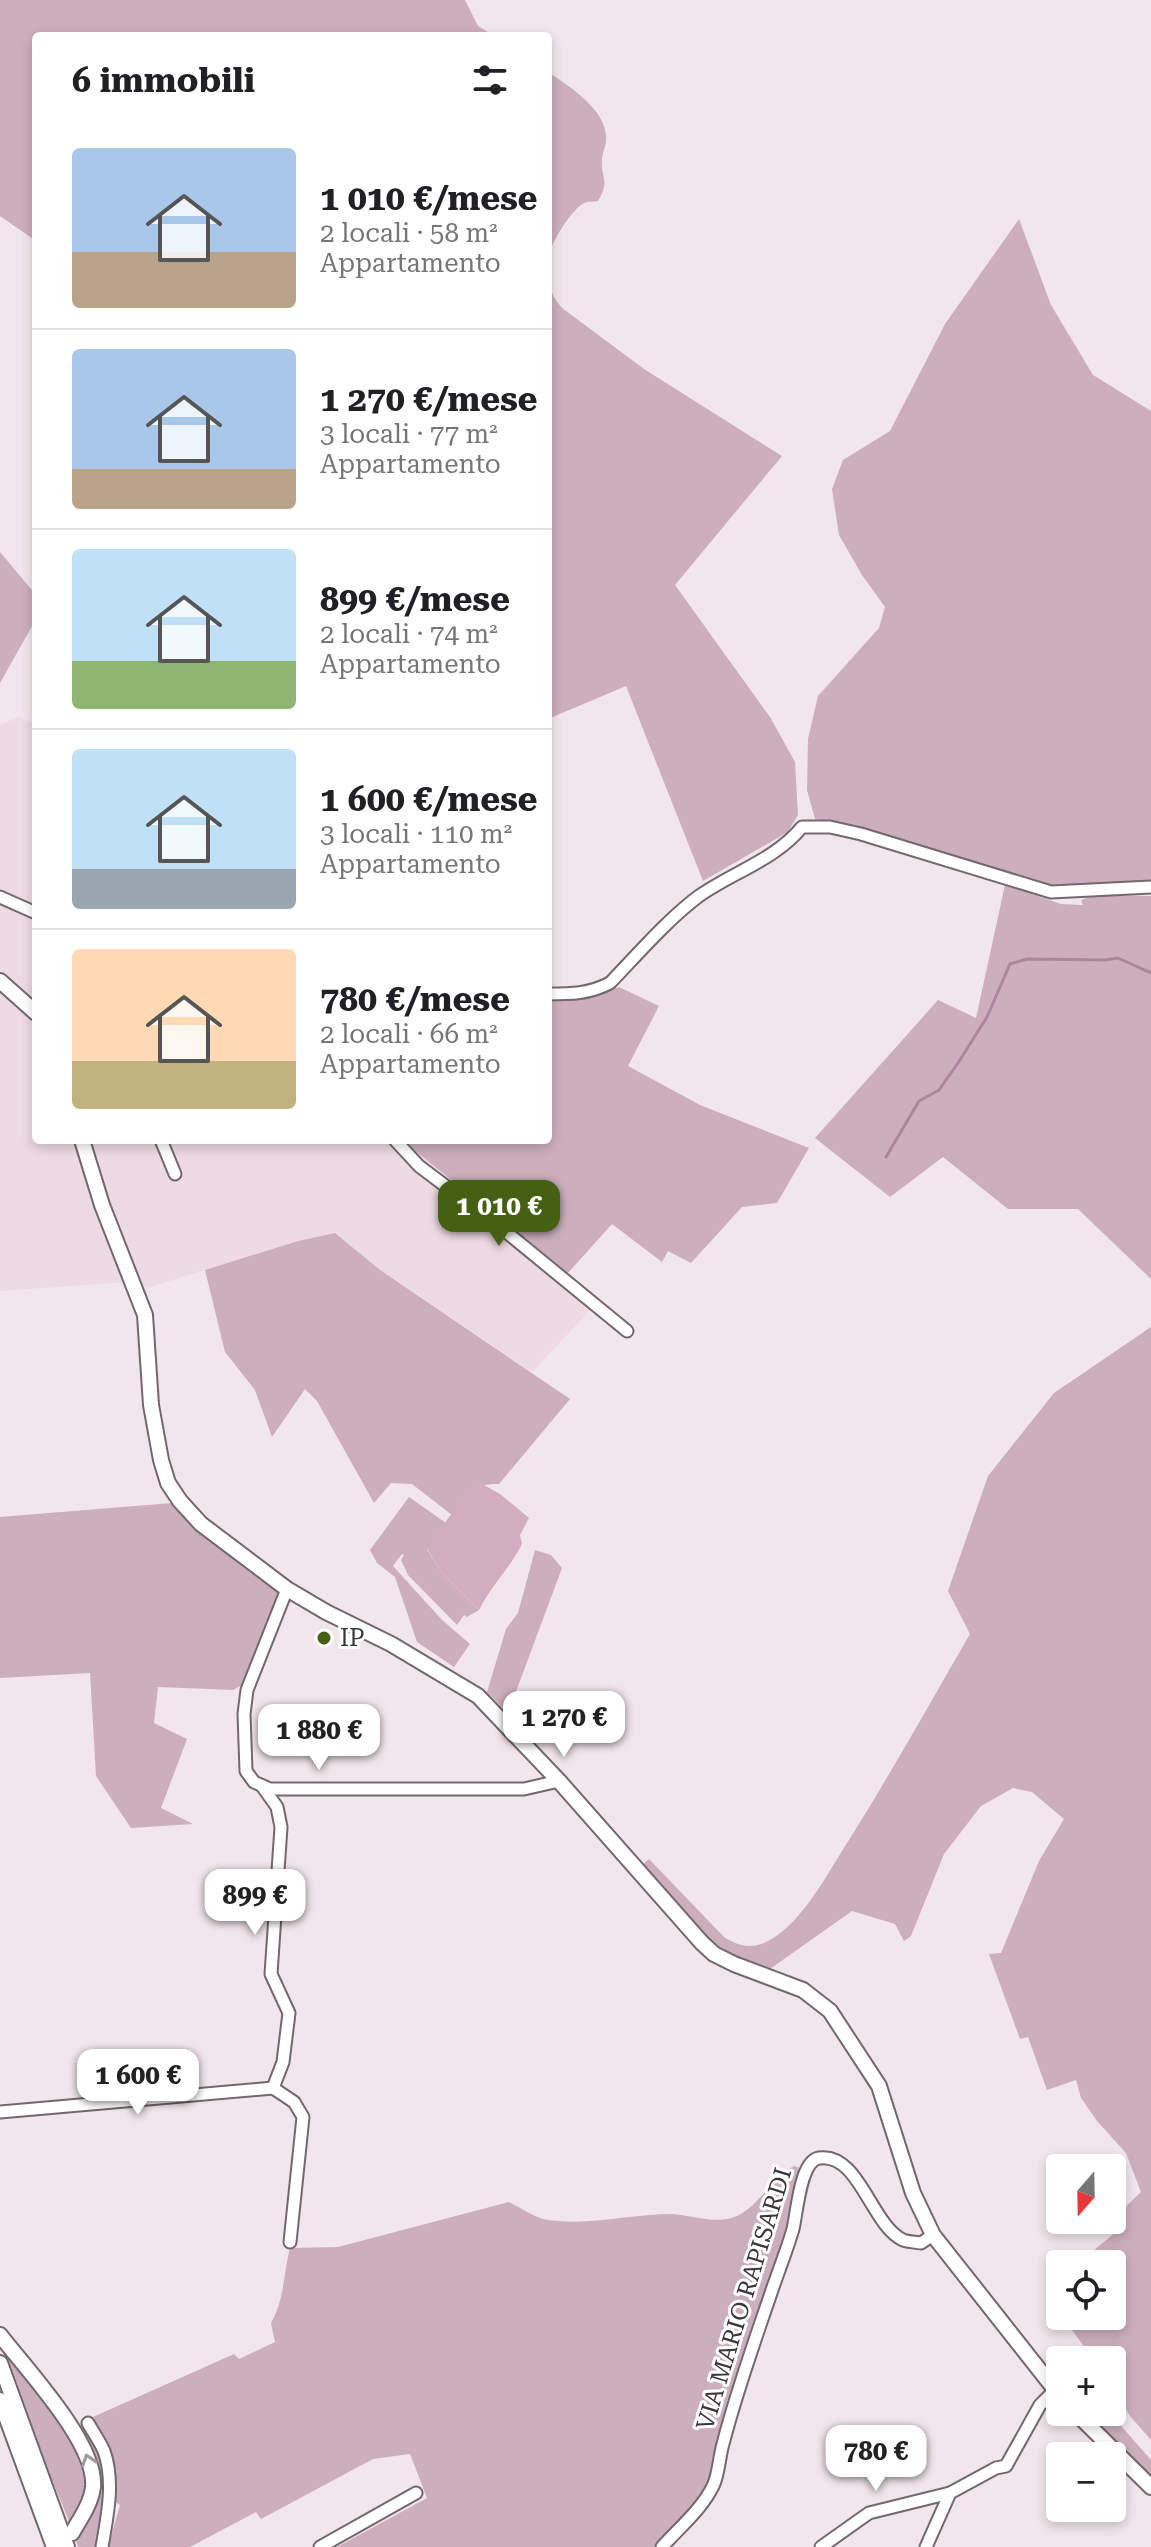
<!DOCTYPE html>
<html lang="it">
<meta charset="utf-8">
<style>
body{margin:0;font-family:"Roboto Serif",serif;background:#f2f2f2;color:#202124;height:100vh;display:flex;flex-direction:column;font-size:30px;white-space:nowrap}
*{box-sizing:border-box;margin:0}
p{font-size:26px;color:#757577}
.icon{flex:none;width:44px;height:44px;fill:none;stroke:currentColor;stroke-width:2;stroke-linecap:round;stroke-linejoin:round}
.map{position:relative;flex:1;overflow:hidden}
.side{position:absolute;left:32px;top:32px;width:520px;height:1112px;display:flex;flex-direction:column;background:#fff;border-radius:8px;box-shadow:0 4px 12px #0003}
.side>*{flex:none}
.needle{width:52px;rotate:200deg}
.buttons{position:absolute;left:1046px;top:2154px;display:grid;gap:16px}
.buttons a{display:grid;place-items:center;width:80px;height:80px;border-radius:8px;background:#fff;box-shadow:0 4px 12px #0003;font-size:40px}
.price{position:absolute;translate:-50% -68px;padding:0 18px;border-radius:16px;background:#fff;color:#222;font-size:26px;line-height:52px;filter:drop-shadow(0 2px 4px #0008)}
.price::after{content:'';position:absolute;left:50%;top:48px;width:24px;height:18px;margin-left:-12px;background:inherit;clip-path:polygon(0 0,100% 0,50% 100%)}
.price.on{background:#446012;color:#fff}
ul{padding:0;list-style:none}
li{display:flex;align-items:center;gap:24px;height:200px;padding:0 40px}
li+li{border-top:2px solid #e0e0e0}
li span{display:grid;place-items:center;flex:none;width:224px;height:160px;border-radius:8px;color:#555}
li>.icon{margin-inline-start:auto}
span .icon{width:96px;height:96px;fill:#fffc;stroke-width:1}
li b{font-size:34px}
h2{display:flex;justify-content:space-between;align-items:center;height:96px;padding:0 40px;font-size:34px}
.map>svg:first-child{display:block}
</style>
<div class="map">
<svg width="1151" height="2547" viewBox="0 0 1151 2547">
<rect width="100%" height="100%" fill="#f1e6eb"/>
<path fill="#eddae3" d="M19,717L36,725V1140H402L567,1274L560,1282L590,1310L532,1372L380,1270L334,1233L298,1241L147,1288L127,1282L0,1291V725Z"/>
<g fill="#cdaebd">
<path d="M0,0H465L478,26L494,36H36V241L0,216Z"/>
<path d="M548,72C569,86 609,111 606,141C606,147 602,153 602,159C600,178 611,179 598,201C593,202 588,201 584,203C571,210 549,245 548,260Z"/>
<path d="M1019,219L1051,305L1093,375L1151,411V884L1079,883L1052,889L963,858L815,819L807,790L808,739L818,696L879,628L885,607L862,575L839,535L832,489L843,460L890,431L945,324Z"/>
<path d="M548,270C549,287 552,300 566,311L644,369L782,456L675,585L770,717L795,762L798,815L788,832L703,881L626,686L548,719Z"/>
<path d="M0,552L36,595V619L0,683Z"/>
<path d="M1005,885L1061,904L1083,905L1081,900L1094,895L1151,896V1279L1078,1209H1008L943,1157L890,1197L815,1138L938,1000L976,1018Z"/>
<path d="M619,987L659,1006L628,1066L700,1105L809,1148L777,1203L742,1207L691,1263L668,1251L662,1262L612,1224L567,1274L402,1140H548V1000C574,1003 595,998 619,987Z"/>
<path d="M335,1233L380,1270L570,1399L499,1484C470,1484 467,1492 452,1515L412,1484L391,1483L374,1503L317,1401L305,1389L272,1437L255,1390L225,1352L205,1270L298,1241Z"/>
<path d="M1151,1327V2440L1130,2416L1112,2386V2360H1094L1069,2326L1055,2323L1057,2296L1060,2293V2316H1112V2264H1086L1082,2260L1117,2231L1119,2213L1141,2192L1126,2153L1097,2121L1081,2098L1076,2080L1047,2090L1028,2037L1020,2039L989,1954L1001,1953L1039,1861L1064,1819L1032,1792L1013,1788L981,1806L944,1854L911,1936L904,1941L895,1924L852,1911L770,1969L735,1958L711,1944L640,1867L649,1859L724,1937C737,1945 749,1949 764,1943C801,1927 828,1872 849,1840C891,1773 930,1703 970,1634L948,1591L988,1476L1054,1393Z"/>
<path d="M409,1497L446,1523L427,1549L442,1573L479,1610L467,1617L464,1615L457,1625L408,1575L401,1560L404,1555L402,1554L393,1566L442,1620L470,1644L454,1667L417,1642L395,1577L377,1563L370,1550Z"/>
<path d="M172,1503C203,1539 237,1561 277,1588C284,1611 253,1662 242,1685L233,1690L158,1687L154,1723L187,1739L161,1808L193,1824L131,1828L96,1776L90,1673L0,1678V1517Z"/>
<path d="M535,1550L551,1555L562,1568L508,1713L487,1692L506,1629L518,1613Z"/>
<path d="M794,2166L800,2168L787,2234L754,2327L708,2484L702,2496L656,2547H337L427,2498L410,2454L373,2459L261,2519L256,2512L190,2547H108L120,2505L114,2501L115,2470L93,2417L234,2354L239,2359L275,2342L271,2323C285,2298 283,2275 290,2248L338,2247L509,2202C521,2208 535,2218 548,2220C590,2226 630,2214 672,2214C693,2215 719,2226 739,2215C761,2203 771,2178 794,2166Z"/>
<path d="M3,2347L81,2451L88,2486L71,2526L43,2458Z"/>
<path d="M60,2407C69,2416 80,2425 88,2435C114,2467 104,2510 97,2547H78L75,2537L98,2475L94,2455Z"/>
<path d="M1085,2412H1109L1151,2460V2476Z"/>
</g>
<path fill="#d2acbf" d="M482,1484L500,1494L529,1518L520,1535L522,1544C510,1568 491,1586 479,1610L442,1573L427,1548L469,1489Z"/>
<g fill="none" stroke-linecap="round" stroke-linejoin="round">
<path stroke="#ab8799" stroke-width="3" d="M886,1157L919,1101L939,1090L958,1063L987,1017L1010,964L1027,959L1105,960L1118,958L1151,973"/>
<g stroke="#72686d" stroke-width="15">
<g id="minor">
<path d="M0,897L36,913"/>
<path d="M548,994C571,994 589,994 610,983C636,956 669,918 699,896C733,872 775,860 802,827H830L861,834L1051,892L1151,887"/>
<path d="M161,1140L175,1174"/>
<path d="M395,1140L419,1166L505,1231L627,1331"/>
<path d="M287,1589L247,1690L244,1714L246,1771L254,1782L270,1789H524L559,1781"/>
<path d="M262,1786L277,1807L281,1827L271,1974L289,2013L283,2062L273,2088"/>
<path d="M273,2088L294,2102L303,2117L290,2242"/>
<path d="M0,2112L273,2088"/>
<path d="M88,2423C93,2432 100,2442 104,2451C115,2482 107,2517 102,2547"/>
<path d="M320,2547L416,2493"/>
<path d="M662,2547C679,2528 702,2509 713,2486C719,2474 719,2457 723,2444C736,2393 754,2343 771,2293C778,2272 787,2250 793,2229C797,2213 800,2161 819,2158C859,2152 871,2225 903,2240C908,2242 916,2242 921,2243L933,2235"/>
<path d="M821,2547L869,2513L950,2493"/>
<path d="M926,2547L950,2493L996,2468L1006,2466L1040,2405L1055,2390"/>
</g>
</g>
<g stroke="#72686d" stroke-width="18">
<g id="major">
<path d="M0,981L36,1013"/>
<path d="M82,1140L102,1205L145,1315L151,1405L161,1460L168,1483L180,1501L201,1524L287,1589L326,1612L391,1644L478,1696L559,1781L702,1943L714,1954L734,1964L803,1990L830,2011L879,2086L913,2193L933,2235L1060,2396"/>
<path d="M0,2335C27,2370 97,2444 93,2487C91,2504 80,2519 72,2533"/>
<path d="M0,2363L67,2547"/>
<path d="M0,2400L54,2547"/>
<path d="M1075,2412L1151,2487"/>
</g>
</g>
<use href="#minor" stroke="#fff" stroke-width="11"/>
<use href="#major" stroke="#fff" stroke-width="14"/>
</g>
<defs><path id="oneway-chevron" d="M-2-3.5L2.5 0L-2 3.5" fill="none" stroke-width="1.6" stroke-linecap="round" stroke-linejoin="round" transform="scale(2)"/></defs>
<use stroke="#9c9a9b" href="#oneway-chevron" transform="translate(88 2460) rotate(-108)"/>
<circle fill="#446012" stroke="#fff" stroke-width="3" cx="324" cy="1638" r="8"/>
<g text-anchor="middle" dominant-baseline="central" stroke-width="6" stroke-linejoin="round" paint-order="stroke">
<g font-size="24" fill="#3a3537" stroke="#fff" text-anchor="start">
<text x="340" y="1638">IP</text>
</g>
<g font-size="24" fill="#3a3537" stroke="#fff">
<text transform="translate(744 2299) rotate(-73)">VIA MARIO RAPISARDI</text>
</g>
</g>
</svg>
<div class="buttons">
<a><svg class="needle" viewBox="-14 -14 28 28"><path d="M0-13l5 13h-10z" fill="#e53935"/><path d="M0 13l5-13h-10z" fill="#757577"/></svg></a>
<a><svg class="icon" aria-label="locate" viewBox="0 0 24 24"><circle cx="12" cy="12" r="6"/><path d="M12 2v4M12 18v4M2 12h4M18 12h4"/></svg></a>
<a>+</a>
<a>−</a>
</div>
<b class="price on" style="left:499px;top:1248px">1 010 €</b>
<b class="price" style="left:564px;top:1759px">1 270 €</b>
<b class="price" style="left:319px;top:1772px">1 880 €</b>
<b class="price" style="left:255px;top:1937px">899 €</b>
<b class="price" style="left:138px;top:2117px">1 600 €</b>
<b class="price" style="left:876px;top:2493px">780 €</b>
<section class="side">
<h2>6 immobili<svg class="icon" aria-label="filters" viewBox="0 0 24 24"><path d="M4 7h16M4 17h16"/><circle cx="9" cy="7" r="2"/><circle cx="15" cy="17" r="2"/></svg></h2>
<ul>
<li><span style="background:linear-gradient(#a9c7e8 65%,#b9a48a 0)"><svg class="icon" aria-label="home" viewBox="0 0 24 24"><path d="M3 11l9-7 9 7M6 9v11h12V9"/></svg></span><div><b>1 010 €/mese</b><p>2 locali · 58 m²</p><p>Appartamento</p></div></li>
<li><span style="background:linear-gradient(#a9c7e8 75%,#b9a48a 0)"><svg class="icon" aria-label="home" viewBox="0 0 24 24"><path d="M3 11l9-7 9 7M6 9v11h12V9"/></svg></span><div><b>1 270 €/mese</b><p>3 locali · 77 m²</p><p>Appartamento</p></div></li>
<li><span style="background:linear-gradient(#bfe0f5 70%,#8fb573 0)"><svg class="icon" aria-label="home" viewBox="0 0 24 24"><path d="M3 11l9-7 9 7M6 9v11h12V9"/></svg></span><div><b>899 €/mese</b><p>2 locali · 74 m²</p><p>Appartamento</p></div></li>
<li><span style="background:linear-gradient(#bfe0f5 75%,#9aa5b1 0)"><svg class="icon" aria-label="home" viewBox="0 0 24 24"><path d="M3 11l9-7 9 7M6 9v11h12V9"/></svg></span><div><b>1 600 €/mese</b><p>3 locali · 110 m²</p><p>Appartamento</p></div></li>
<li><span style="background:linear-gradient(#ffd9b3 70%,#c2b280 0)"><svg class="icon" aria-label="home" viewBox="0 0 24 24"><path d="M3 11l9-7 9 7M6 9v11h12V9"/></svg></span><div><b>780 €/mese</b><p>2 locali · 66 m²</p><p>Appartamento</p></div></li>
</ul>
</section>
</div>
